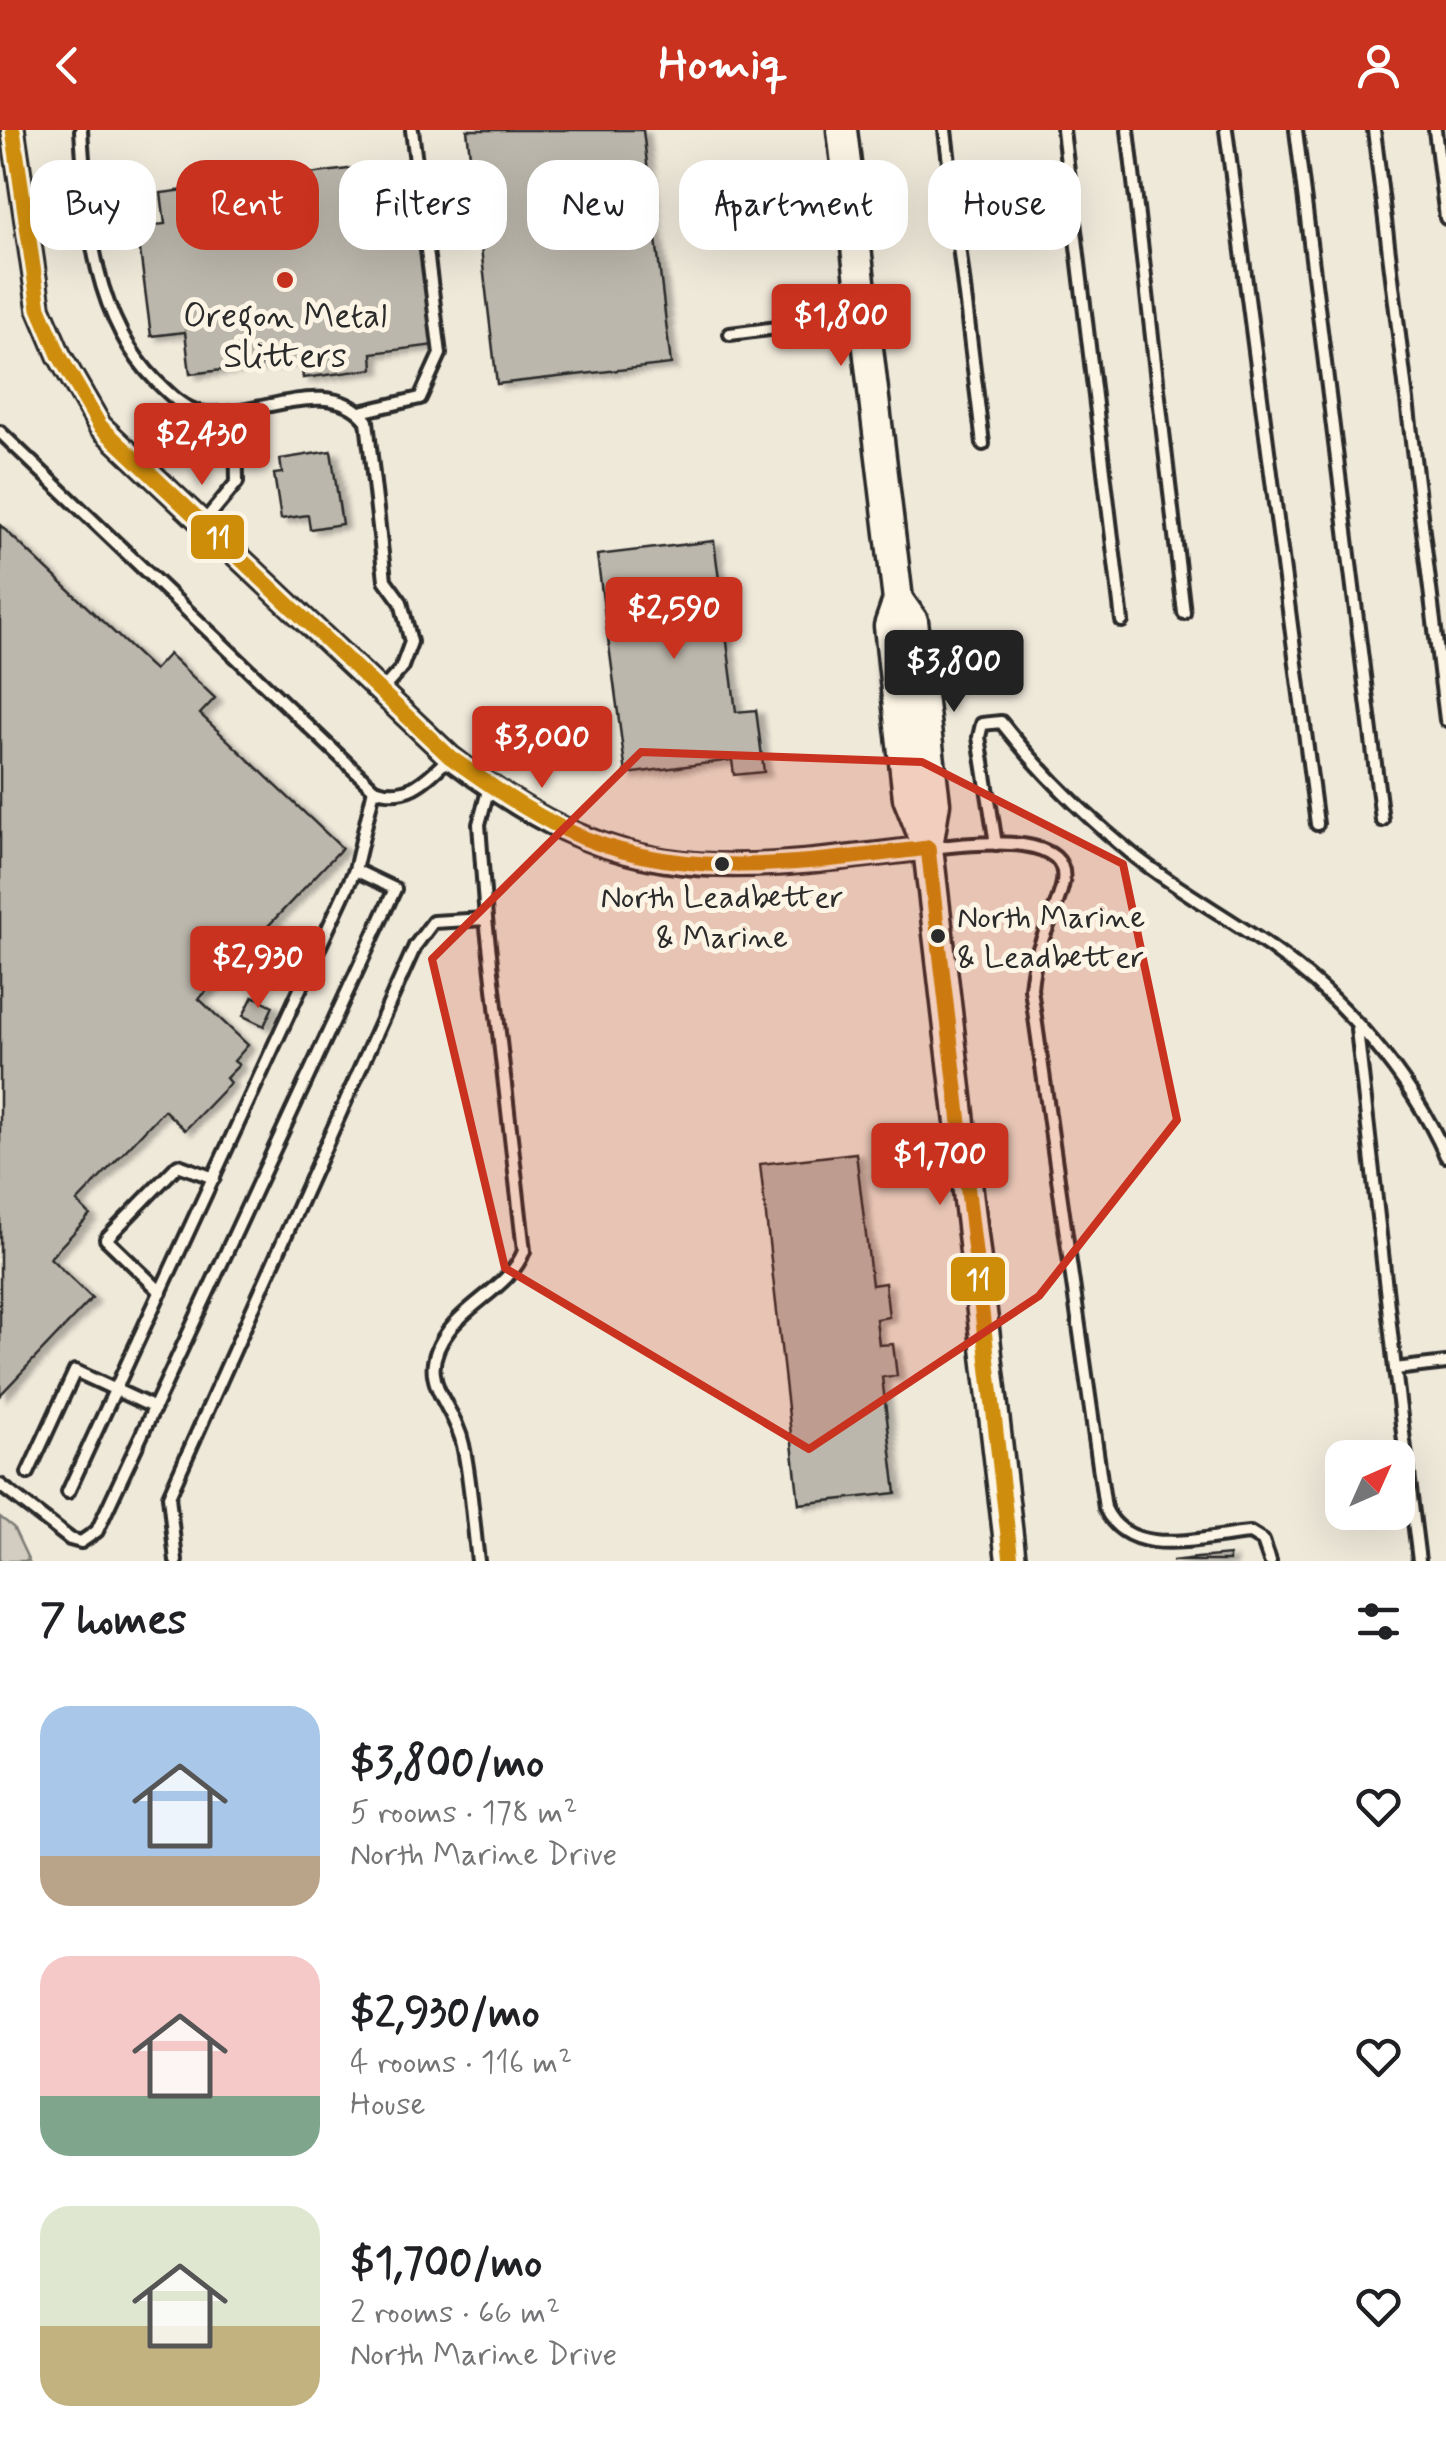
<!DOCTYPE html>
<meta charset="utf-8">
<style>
body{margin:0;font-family:Mynerve,sans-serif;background:#f2f2f2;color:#202124;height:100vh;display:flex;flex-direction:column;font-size:38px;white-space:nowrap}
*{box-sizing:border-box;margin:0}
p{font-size:32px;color:#757577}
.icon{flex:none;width:55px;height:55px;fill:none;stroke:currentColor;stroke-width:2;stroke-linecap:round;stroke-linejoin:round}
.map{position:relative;height:1431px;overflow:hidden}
.details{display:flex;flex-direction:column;background:#fff;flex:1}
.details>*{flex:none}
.top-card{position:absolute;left:30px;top:30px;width:1388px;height:90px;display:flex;gap:20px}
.needle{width:65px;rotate:45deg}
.fabs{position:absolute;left:1325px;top:1310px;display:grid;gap:20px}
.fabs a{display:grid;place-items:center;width:90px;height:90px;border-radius:20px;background:#fff;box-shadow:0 10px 40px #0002;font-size:50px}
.price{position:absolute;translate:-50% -85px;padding:0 22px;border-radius:10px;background:#c8321e;color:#fff;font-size:32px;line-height:65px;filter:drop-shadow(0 2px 5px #0008)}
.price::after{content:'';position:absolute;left:50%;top:60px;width:30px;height:22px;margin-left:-15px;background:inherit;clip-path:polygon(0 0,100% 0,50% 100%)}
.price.on{background:#222;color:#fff}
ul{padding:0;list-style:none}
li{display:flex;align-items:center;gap:30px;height:250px;padding:0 40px}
li span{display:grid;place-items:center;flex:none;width:280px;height:200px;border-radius:30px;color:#555}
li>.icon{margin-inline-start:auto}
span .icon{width:120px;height:120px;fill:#fffc;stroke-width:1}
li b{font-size:42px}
h2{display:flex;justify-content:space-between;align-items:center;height:120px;padding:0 40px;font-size:42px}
.chip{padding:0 35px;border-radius:30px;background:#fff;box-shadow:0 10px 40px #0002;font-size:35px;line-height:90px}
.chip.on{background:#c8321e;color:#fff}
header{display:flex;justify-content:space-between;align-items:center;height:130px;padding:0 40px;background:#c8321e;color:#fff;font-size:45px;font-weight:800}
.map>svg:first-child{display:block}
</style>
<header><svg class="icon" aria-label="back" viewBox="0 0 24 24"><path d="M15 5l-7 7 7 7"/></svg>Homiq<svg class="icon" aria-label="person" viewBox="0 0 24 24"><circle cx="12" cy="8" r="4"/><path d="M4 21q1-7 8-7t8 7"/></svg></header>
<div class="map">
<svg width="1446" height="1431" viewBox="0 0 1446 1431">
<defs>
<filter id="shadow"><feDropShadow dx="7" dy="4" stdDeviation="2.5" flood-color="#0004"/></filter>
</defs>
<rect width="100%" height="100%" fill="#efe9da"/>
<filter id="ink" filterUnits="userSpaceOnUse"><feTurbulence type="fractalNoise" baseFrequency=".01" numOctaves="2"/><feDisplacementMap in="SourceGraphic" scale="20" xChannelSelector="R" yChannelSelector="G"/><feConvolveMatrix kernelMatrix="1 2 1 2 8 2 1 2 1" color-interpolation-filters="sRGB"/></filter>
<g filter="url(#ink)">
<path fill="#d2cdc0" stroke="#7e7c76" stroke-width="2.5" d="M0,1387L13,1397L29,1431H0Z"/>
<g fill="#bcb7ac" stroke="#2b2b2b" stroke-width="2.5" filter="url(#shadow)">
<path d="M467,0H643L671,234L497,254Z"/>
<path d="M411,31L435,215L372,223L373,239L303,248L301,230L190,244L185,202L151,206L137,97L165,94L161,63Z"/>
<path d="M331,321L342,394L310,399L308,385L281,389L274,344L282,343L280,329Z"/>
<path d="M0,395L154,540L169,524L215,568L200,584L342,718L199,869L248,915L234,931L239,935L226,948L230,953L185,1000L164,980L77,1072L90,1085L50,1128L92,1168L0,1265Z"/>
<path d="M714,411L736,582L756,580L764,642L734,645L732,630L626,644L597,425Z"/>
<path d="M253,866L273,876L264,896L243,886Z"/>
<path d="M856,1023L872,1155L885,1153L889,1187L876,1189L879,1215L893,1214L897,1246L882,1247L896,1363L799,1374L760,1034Z"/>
<path d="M1229,1425V1431H1172L1197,1428Z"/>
</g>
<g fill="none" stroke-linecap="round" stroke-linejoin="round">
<g stroke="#2b2b2b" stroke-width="18">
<g id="lane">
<path d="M81,0C87,87 91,186 157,252C170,264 182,278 200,282C253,292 328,241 367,291L385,450L401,472L411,512L401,539L381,561"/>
<path d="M945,0L983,314"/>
<path d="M1063,0L1122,491"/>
<path d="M1128,0L1184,483"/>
<path d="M1226,0L1317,694"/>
<path d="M1296,0L1382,690"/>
<path d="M1374,0L1446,590"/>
<path d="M1435,0L1446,88"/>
<path d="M730,204L863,187"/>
<path d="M360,282L420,268L440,224L412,0"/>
<path d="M0,302L374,659"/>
<path d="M203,393L237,352L236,285"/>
<path d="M996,714L979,607L982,594L1001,592C1041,643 1085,686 1136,727C1178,760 1226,786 1270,817C1343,868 1410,945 1446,1026"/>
<path d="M928,718C959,716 1078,696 1062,757C1051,798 1035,811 1031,859L1105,1378C1129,1431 1201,1407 1250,1403L1263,1411L1270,1431"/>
<path d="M486,789L479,694L489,657"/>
<path d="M1357,899L1395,1239L1446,1233"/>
<path d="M161,1162L106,1109L178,1035L214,1048"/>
<path d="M1395,1239L1419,1431"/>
<path d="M28,1343L75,1241L155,1278"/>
<path d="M0,1355L70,1409L81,1412L97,1401L395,759L355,740"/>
<path d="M68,1362L355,740L374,659C408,671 427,649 450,627"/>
<path d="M176,1431L169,1366L415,816L433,792L486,789L524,1121C511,1155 471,1171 449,1200C411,1250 454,1271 463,1315C471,1352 473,1393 478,1431"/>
</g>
</g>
<g stroke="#2b2b2b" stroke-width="28">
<path id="street" d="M13,0L39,178L59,225L100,296L450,627C624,762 722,742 928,718"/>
</g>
<g stroke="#2b2b2b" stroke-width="35">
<g id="secondary">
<path d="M842,0L898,470L889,496L908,668L928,718L1011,1431"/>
<path d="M898,470L913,491L935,673L928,717"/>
</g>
</g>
<use href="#lane" stroke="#fcf5e5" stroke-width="10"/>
<use href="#street" stroke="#fcf5e5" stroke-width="20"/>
<use href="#secondary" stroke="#fcf5e5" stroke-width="28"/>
<g stroke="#fcf5e5" stroke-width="22">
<g id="bus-1">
<path d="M13,0L39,178L59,225L100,296L450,627C488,654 525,680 566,700C679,755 809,732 928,718"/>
<path d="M928,718L1011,1431"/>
</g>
</g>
<use href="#bus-1" stroke="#ce8d09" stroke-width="15"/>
</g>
</g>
<path fill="#c8321e" fill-opacity="0.2" stroke="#c8321e" stroke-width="8" stroke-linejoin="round" d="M641,622L922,632L1123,734L1177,990L1039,1166L809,1319L505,1138L432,829Z"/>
<circle fill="#c8321e" stroke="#fcf5e5" stroke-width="4" cx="285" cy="150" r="10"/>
<g fill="#2b2b2b" stroke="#fcf5e5" stroke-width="4">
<circle cx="722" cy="734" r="9"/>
<circle cx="938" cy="806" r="9"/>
</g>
<g text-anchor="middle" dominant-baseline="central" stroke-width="10" stroke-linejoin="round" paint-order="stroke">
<g font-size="32" fill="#2b2b2b" stroke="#fcf5e5">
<text x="722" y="768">North Leadbetter<tspan x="722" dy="40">&amp; Marine</tspan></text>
<text x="957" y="788" text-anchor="start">North Marine<tspan x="957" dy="40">&amp; Leadbetter</tspan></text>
</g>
<g font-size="35" fill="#2b2b2b" stroke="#fcf5e5">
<text x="285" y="187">Oregon Metal<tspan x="285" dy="40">Slitters</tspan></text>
</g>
</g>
<g stroke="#fcf5e5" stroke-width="4">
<rect x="189" y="383" width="57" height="48" rx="10" fill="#ce8d09"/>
<rect x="949" y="1125" width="58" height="48" rx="10" fill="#ce8d09"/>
</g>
<g font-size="28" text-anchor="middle" font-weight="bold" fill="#fff">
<text x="218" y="417">11</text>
<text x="978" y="1159">11</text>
</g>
</svg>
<div class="fabs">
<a><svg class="needle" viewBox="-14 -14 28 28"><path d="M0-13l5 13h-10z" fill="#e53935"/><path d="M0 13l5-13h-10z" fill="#757577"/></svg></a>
</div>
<b class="price" style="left:841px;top:239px">$1,800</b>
<b class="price" style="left:202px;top:358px">$2,430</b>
<b class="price" style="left:674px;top:532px">$2,590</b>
<b class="price on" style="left:954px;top:585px">$3,800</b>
<b class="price" style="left:542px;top:661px">$3,000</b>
<b class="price" style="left:258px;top:881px">$2,930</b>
<b class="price" style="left:940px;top:1078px">$1,700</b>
<div class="top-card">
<a class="chip">Buy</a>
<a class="chip on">Rent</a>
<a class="chip">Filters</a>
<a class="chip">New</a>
<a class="chip">Apartment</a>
<a class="chip">House</a>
</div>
</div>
<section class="details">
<h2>7 homes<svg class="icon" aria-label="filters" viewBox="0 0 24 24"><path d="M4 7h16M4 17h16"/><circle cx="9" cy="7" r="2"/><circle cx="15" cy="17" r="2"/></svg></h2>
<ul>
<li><span style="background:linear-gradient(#a9c7e8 75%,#b9a48a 0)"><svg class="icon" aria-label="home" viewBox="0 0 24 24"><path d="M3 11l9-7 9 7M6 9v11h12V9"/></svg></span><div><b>$3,800/mo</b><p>5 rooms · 178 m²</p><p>North Marine Drive</p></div><svg class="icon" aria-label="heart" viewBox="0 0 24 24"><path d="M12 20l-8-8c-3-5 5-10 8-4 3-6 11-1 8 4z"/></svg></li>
<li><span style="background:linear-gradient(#f6c9c9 70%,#7fa58c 0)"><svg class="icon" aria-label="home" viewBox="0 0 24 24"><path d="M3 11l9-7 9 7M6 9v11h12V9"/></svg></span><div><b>$2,930/mo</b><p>4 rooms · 116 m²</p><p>House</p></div><svg class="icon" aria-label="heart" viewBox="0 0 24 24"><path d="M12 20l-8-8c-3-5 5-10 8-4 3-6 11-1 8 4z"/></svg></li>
<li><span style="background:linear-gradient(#dfe7d0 60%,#c2b280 0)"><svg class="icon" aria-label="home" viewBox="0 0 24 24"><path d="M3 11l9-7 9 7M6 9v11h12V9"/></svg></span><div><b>$1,700/mo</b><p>2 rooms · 66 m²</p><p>North Marine Drive</p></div><svg class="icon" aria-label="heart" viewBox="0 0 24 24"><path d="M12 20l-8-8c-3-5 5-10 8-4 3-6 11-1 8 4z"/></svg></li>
</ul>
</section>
